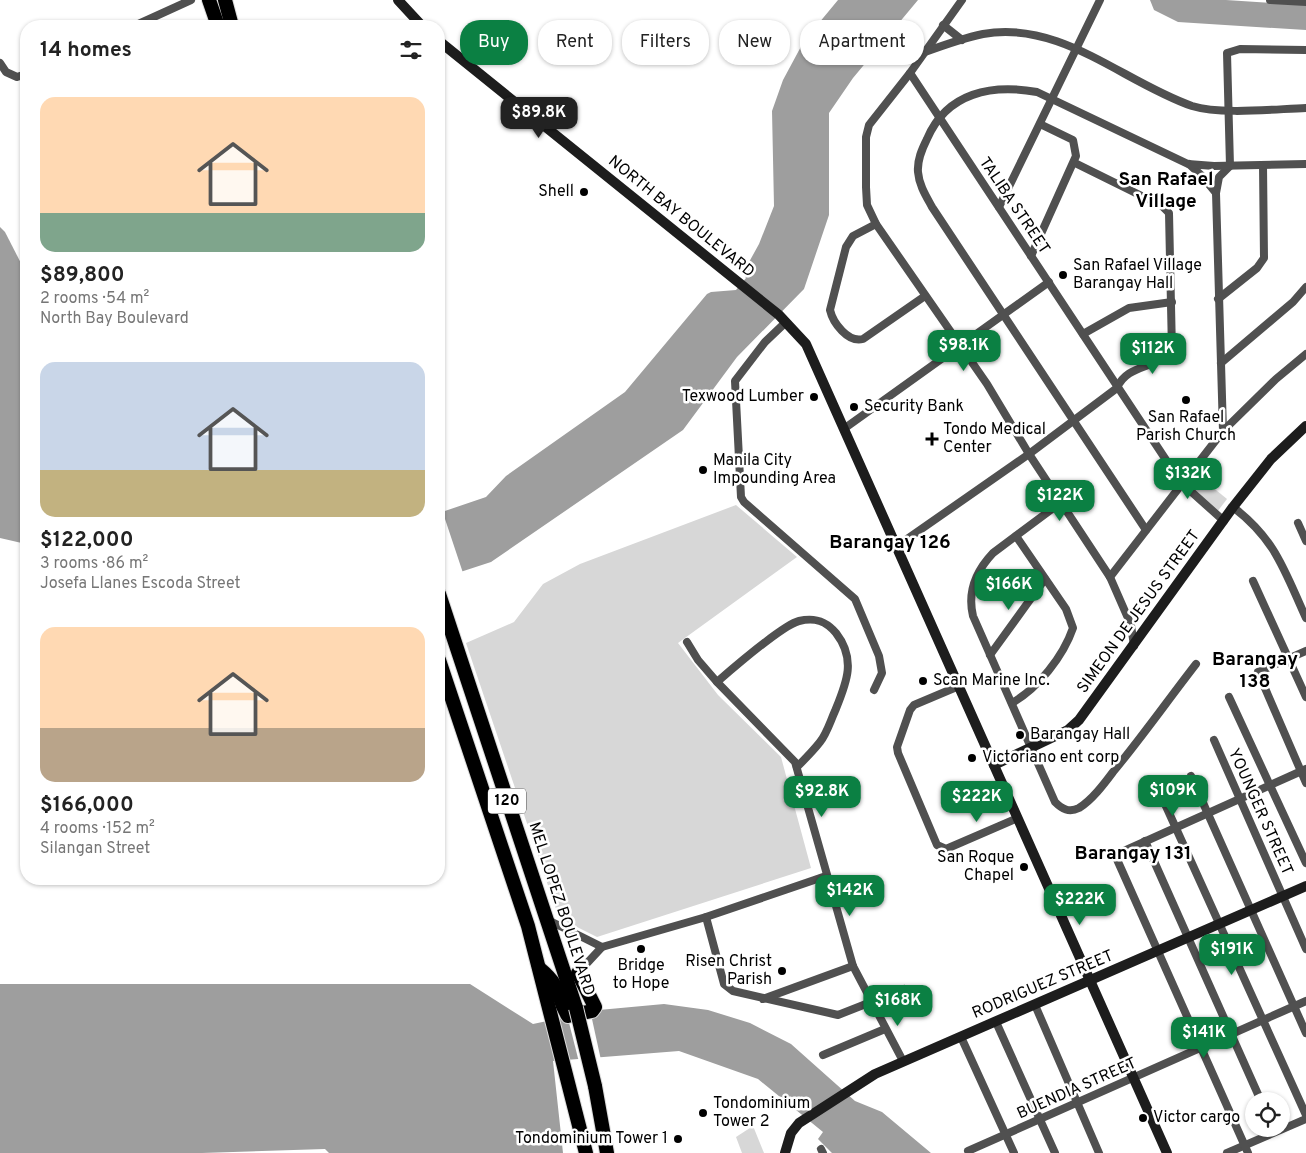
<!DOCTYPE html>
<meta charset="utf-8">
<style>
body{margin:0;font-family:Overpass,sans-serif;background:#f6f6f6;color:#222;height:100vh;display:flex;flex-direction:column;font-size:19px;white-space:nowrap}
*{box-sizing:border-box;margin:0}
p{font-size:16px;color:#767676}
.icon{flex:none;width:28px;height:28px;fill:none;stroke:currentColor;stroke-width:2;stroke-linecap:round;stroke-linejoin:round}
.map{position:relative;flex:1;overflow:hidden}
.side{position:absolute;left:20px;top:20px;width:425px;height:865px;display:flex;flex-direction:column;background:#fff;border-radius:20px;box-shadow:0 1px 4px #0004}
.side>*{flex:none}
.hud{position:absolute;left:460px;top:20px;width:475px;height:45px;display:flex;gap:10px}
.tools{position:absolute;left:1245px;top:1092px;display:grid;gap:10px}
.tools a{display:grid;place-items:center;width:45px;height:45px;border-radius:50%;background:#fff;box-shadow:0 1px 4px #0004;font-size:25px}
.price{position:absolute;translate:-50% -42px;padding:0 11px;border-radius:10px;background:#0b8043;color:#fff;font-size:16px;line-height:32px;filter:drop-shadow(0 1px 2px #0008)}
.price::after{content:'';position:absolute;left:50%;top:30px;width:15px;height:11px;margin-left:-8px;background:inherit;clip-path:polygon(0 0,100% 0,50% 100%)}
.price.active{background:#222;color:#fff}
ul{padding:0;list-style:none}
li{display:grid;align-content:center;gap:10px;height:265px;padding:0 20px}
li span{display:grid;place-items:center;height:155px;border-radius:15px;color:#555}
li>.icon{margin-inline-start:auto}
span .icon{width:90px;height:90px;fill:#fffc;stroke-width:1}
li b{font-size:21px}
h2{display:flex;justify-content:space-between;align-items:center;height:60px;padding:0 20px;font-size:21px}
.tag{padding:0 18px;border-radius:20px;background:#fff;box-shadow:0 1px 4px #0004;font-size:18px;line-height:45px}
.tag.active{background:#0b8043;color:#fff}
.map>svg:first-child{display:block}
</style>
<div class="map">
<svg width="1306" height="1153" viewBox="0 0 1306 1153">
<rect width="100%" height="100%" fill="#fff"/>
<g fill="#d7d7d7">
<path d="M1195,473L1227,499L1217,512L1189,487V479Z"/>
<path d="M736,505L797,557L678,643L718,695L781,757L811,868L597,937L559,918L466,643L514,622L543,584L580,564Z"/>
<path d="M753,1126L764,1153H742L736,1137Z"/>
</g>
<g fill="#9e9e9e">
<path d="M838,0H918L853,78L829,113V215L804,289L737,357L683,430L491,562L439,579V513L486,497L506,476L625,392L707,294L711,292L736,290L746,278L743,273L759,244L774,206L772,111L783,80L804,41Z"/>
<path d="M1150,0H1226L1306,5V30L1178,22L1154,10Z"/>
<path d="M0,227L5,232L26,273V544L0,538Z"/>
<path d="M0,984H470L533,1024L599,1010L664,1004L708,1010L750,1023L791,1044L855,1101L882,1112L931,1153H832L818,1139L823,1132L758,1079L679,1051L553,1061L563,1153H329L325,1149L202,1153H0Z"/>
</g>
<g fill="#fff">
<path d="M442,510L463,573L439,581V511Z"/>
<path d="M590,1010L601,1060L579,1062L567,1015Z"/>
</g>
<g fill="none" stroke-linecap="round" stroke-linejoin="round">
<g stroke="#dbdbdb" stroke-width="16">
<g id="highway">
<path d="M209,0L218,26"/>
<path d="M225,0L232,26"/>
<path d="M439,594L576,1008"/>
<path d="M439,660L528,926L586,1153"/>
<path d="M540,969C564,989 555,996 568,1016L592,1011L595,1007L578,973"/>
<path d="M595,1086L607,1153"/>
</g>
</g>
<g stroke="#505050" stroke-width="8">
<path d="M962,0L910,73L869,125L866,137V187L867,205L876,224L987,384L1029,454L1110,577L1131,625L1134,646"/>
<path d="M1270,0L1306,2"/>
<path d="M943,25L962,40"/>
<path d="M134,26L191,0"/>
<path d="M925,52C944,45 964,38 983,34C1061,20 1123,82 1192,106C1221,115 1275,109 1306,108"/>
<path d="M0,63L6,72L17,77L26,74"/>
<path d="M910,73L1178,478"/>
<path d="M1189,164L1202,176L1216,193L1223,431"/>
<path d="M1230,166L1227,53L1240,49L1306,50"/>
<path d="M1216,193L1219,177L1230,166"/>
<path d="M999,207L1100,0"/>
<path d="M876,224L853,236L846,247L830,310C833,323 848,343 863,339L925,296"/>
<path d="M1031,256L1076,156L1073,140L1040,124"/>
<path d="M1218,299L1257,268L1264,258L1263,165"/>
<path d="M786,322L765,342L735,381L741,497L744,502L855,599L879,656L882,673L874,690"/>
<path d="M1083,334L1129,308L1172,302"/>
<path d="M1221,363L1293,302L1306,287"/>
<path d="M845,428L1049,282"/>
<path d="M1185,480L1223,431L1276,379L1306,354"/>
<path d="M1186,487L1224,521"/>
<path d="M1060,503L993,553C976,571 967,591 973,616L1055,802C1062,809 1069,813 1079,808C1092,800 1104,784 1113,772C1142,737 1168,700 1196,664"/>
<path d="M1233,507C1276,540 1284,570 1306,618"/>
<path d="M1298,523L1306,541"/>
<path d="M1146,530L932,207C926,196 919,185 918,172C917,160 922,149 927,139C947,92 992,84 1037,92L1188,164L1214,166L1306,164"/>
<path d="M897,546L1029,454L1117,388C1127,364 1156,369 1172,351L1169,213L1162,206L1075,163"/>
<path d="M1110,577L1178,489"/>
<path d="M1253,581L1306,697"/>
<path d="M687,642L698,660L717,682L795,762L853,966L903,1061"/>
<path d="M1306,651L1258,672L1306,783"/>
<path d="M990,655L1045,579"/>
<path d="M717,682C732,669 783,625 799,621C815,617 826,621 836,633C857,660 846,684 835,711C830,722 827,733 820,742C813,751 805,759 797,767"/>
<path d="M959,686L914,705L910,710L897,747L898,753L937,845L946,849L1018,818"/>
<path d="M1229,697L1306,863"/>
<path d="M1012,703C1038,688 1063,657 1073,628L1066,609L1016,536"/>
<path d="M1214,740L1306,949"/>
<path d="M1191,776L1306,1033"/>
<path d="M1160,793L1306,1115"/>
<path d="M1145,841L1261,1101"/>
<path d="M706,917L724,984L733,991L838,1015L904,989"/>
<path d="M548,920L602,947"/>
<path d="M576,975L602,947L706,917L826,876"/>
<path d="M763,999L853,966"/>
<path d="M1035,1005L1099,1153"/>
<path d="M996,1022L1055,1153"/>
<path d="M961,1037L1014,1153"/>
<path d="M823,1055L885,1029"/>
<path d="M821,1149L823,1153"/>
<path d="M968,1151L1306,1001"/>
<path d="M1227,1153L1306,1119"/>
<path d="M1248,1153L1115,855L1306,769"/>
</g>
<g stroke="#1d1d1d" stroke-width="10">
<path d="M398,0L422,26"/>
<path d="M439,41L779,315L806,344L1167,1153"/>
<path d="M994,765L1068,730L1079,720L1233,507L1271,459L1306,426"/>
<path d="M785,1153L791,1133L799,1123L875,1074L1306,886"/>
</g>
<use href="#highway" stroke="#000" stroke-width="14"/>
<g stroke="#dbdbdb" stroke-width="16" stroke-linecap="butt">
<path id="highway-bridge" d="M576,1008L595,1086"/>
</g>
<use href="#highway-bridge" stroke="#000" stroke-width="14"/>
</g>
<g fill="#000" stroke="#fff" stroke-width="2">
<circle cx="584" cy="192" r="5"/>
<circle cx="1063" cy="275" r="5"/>
<circle cx="814" cy="397" r="5"/>
<circle cx="1186" cy="400" r="5"/>
<circle cx="854" cy="407" r="5"/>
<path d="M929.5 431.5h5v5h5v5h-5v5h-5v-5h-5v-5h5z"/>
<circle cx="703" cy="470" r="5"/>
<circle cx="923" cy="681" r="5"/>
<circle cx="1020" cy="735" r="5"/>
<circle cx="972" cy="758" r="5"/>
<circle cx="1024" cy="867" r="5"/>
<circle cx="641" cy="949" r="5"/>
<circle cx="782" cy="971" r="5"/>
<circle cx="703" cy="1113" r="5"/>
<circle cx="1143" cy="1118" r="5"/>
<circle cx="678" cy="1139" r="5"/>
</g>
<g text-anchor="middle" dominant-baseline="central" stroke-width="5" stroke-linejoin="round" paint-order="stroke">
<rect fill="#fff" stroke="#4c4c4c" stroke-width="1" x="488" y="788.5" width="38" height="25" rx="4"/>
<g font-size="15" font-weight="bold" fill="#000">
<text x="507" y="801">120</text>
</g>
<g font-size="16" fill="#000" stroke="#fff" text-anchor="start">
<text x="574" y="192" text-anchor="end">Shell</text>
<text x="1073" y="266">San Rafael Village<tspan x="1073" dy="18">Barangay Hall</tspan></text>
<text x="804" y="397" text-anchor="end">Texwood Lumber</text>
<text x="864" y="407">Security Bank</text>
<text x="1186" y="418" text-anchor="middle">San Rafael<tspan x="1186" dy="18">Parish Church</tspan></text>
<text x="943" y="430">Tondo Medical<tspan x="943" dy="18">Center</tspan></text>
<text x="713" y="461">Manila City<tspan x="713" dy="18">Impounding Area</tspan></text>
<text x="933" y="681">Scan Marine Inc.</text>
<text x="1030" y="735">Barangay Hall</text>
<text x="982" y="758">Victoriano ent corp</text>
<text x="1014" y="858" text-anchor="end">San Roque<tspan x="1014" dy="18">Chapel</tspan></text>
<text x="772" y="962" text-anchor="end">Risen Christ<tspan x="772" dy="18">Parish</tspan></text>
<text x="641" y="966" text-anchor="middle">Bridge<tspan x="641" dy="18">to Hope</tspan></text>
<text x="713" y="1104">Tondominium<tspan x="713" dy="18">Tower 2</tspan></text>
<text x="1153" y="1118">Victor cargo</text>
<text x="668" y="1139" text-anchor="end">Tondominium Tower 1</text>
</g>
<g font-size="16" fill="#000" stroke="#fff">
<text transform="translate(1014 206) rotate(56)">TALIBA STREET</text>
<text transform="translate(681 217) rotate(39)">NORTH BAY BOULEVARD</text>
<text transform="translate(1139 612) rotate(-54)">SIMEON DE JESUS STREET</text>
<text transform="translate(1260 812) rotate(66)">YOUNGER STREET</text>
<text transform="translate(561 909) rotate(72)">MEL LOPEZ BOULEVARD</text>
<text transform="translate(1043 985) rotate(-23)">RODRIGUEZ STREET</text>
<text transform="translate(1077 1089) rotate(-24)">BUENDIA STREET</text>
</g>
<g font-size="19" font-weight="bold" fill="#000" stroke="#fff">
<text x="1166" y="180">San Rafael<tspan x="1166" dy="22">Village</tspan></text>
<text x="890" y="543">Barangay 126</text>
<text x="1255" y="660">Barangay<tspan x="1255" dy="22">138</tspan></text>
<text x="1133" y="854">Barangay 131</text>
</g>
</g>
</svg>
<div class="tools">
<a><svg class="icon" aria-label="locate" viewBox="0 0 24 24"><circle cx="12" cy="12" r="6"/><path d="M12 2v4M12 18v4M2 12h4M18 12h4"/></svg></a>
</div>
<b class="price active" style="left:539px;top:139px">$89.8K</b>
<b class="price" style="left:964px;top:372px">$98.1K</b>
<b class="price" style="left:1153px;top:375px">$112K</b>
<b class="price" style="left:1188px;top:500px">$132K</b>
<b class="price" style="left:1060px;top:522px">$122K</b>
<b class="price" style="left:1009px;top:611px">$166K</b>
<b class="price" style="left:1173px;top:817px">$109K</b>
<b class="price" style="left:822px;top:818px">$92.8K</b>
<b class="price" style="left:977px;top:823px">$222K</b>
<b class="price" style="left:850px;top:917px">$142K</b>
<b class="price" style="left:1080px;top:926px">$222K</b>
<b class="price" style="left:1232px;top:976px">$191K</b>
<b class="price" style="left:898px;top:1027px">$168K</b>
<b class="price" style="left:1204px;top:1059px">$141K</b>
<div class="hud">
<a class="tag active">Buy</a>
<a class="tag">Rent</a>
<a class="tag">Filters</a>
<a class="tag">New</a>
<a class="tag">Apartment</a>
</div>
<section class="side">
<h2>14 homes<svg class="icon" aria-label="filters" viewBox="0 0 24 24"><path d="M4 7h16M4 17h16"/><circle cx="9" cy="7" r="2"/><circle cx="15" cy="17" r="2"/></svg></h2>
<ul>
<li><span style="background:linear-gradient(#ffd9b3 75%,#7fa58c 0)"><svg class="icon" aria-label="home" viewBox="0 0 24 24"><path d="M3 11l9-7 9 7M6 9v11h12V9"/></svg></span><div><b>$89,800</b><p>2 rooms · 54 m²</p><p>North Bay Boulevard</p></div></li>
<li><span style="background:linear-gradient(#c9d6e8 70%,#c2b280 0)"><svg class="icon" aria-label="home" viewBox="0 0 24 24"><path d="M3 11l9-7 9 7M6 9v11h12V9"/></svg></span><div><b>$122,000</b><p>3 rooms · 86 m²</p><p>Josefa Llanes Escoda Street</p></div></li>
<li><span style="background:linear-gradient(#ffd9b3 65%,#b9a48a 0)"><svg class="icon" aria-label="home" viewBox="0 0 24 24"><path d="M3 11l9-7 9 7M6 9v11h12V9"/></svg></span><div><b>$166,000</b><p>4 rooms · 152 m²</p><p>Silangan Street</p></div></li>
</ul>
</section>
</div>
